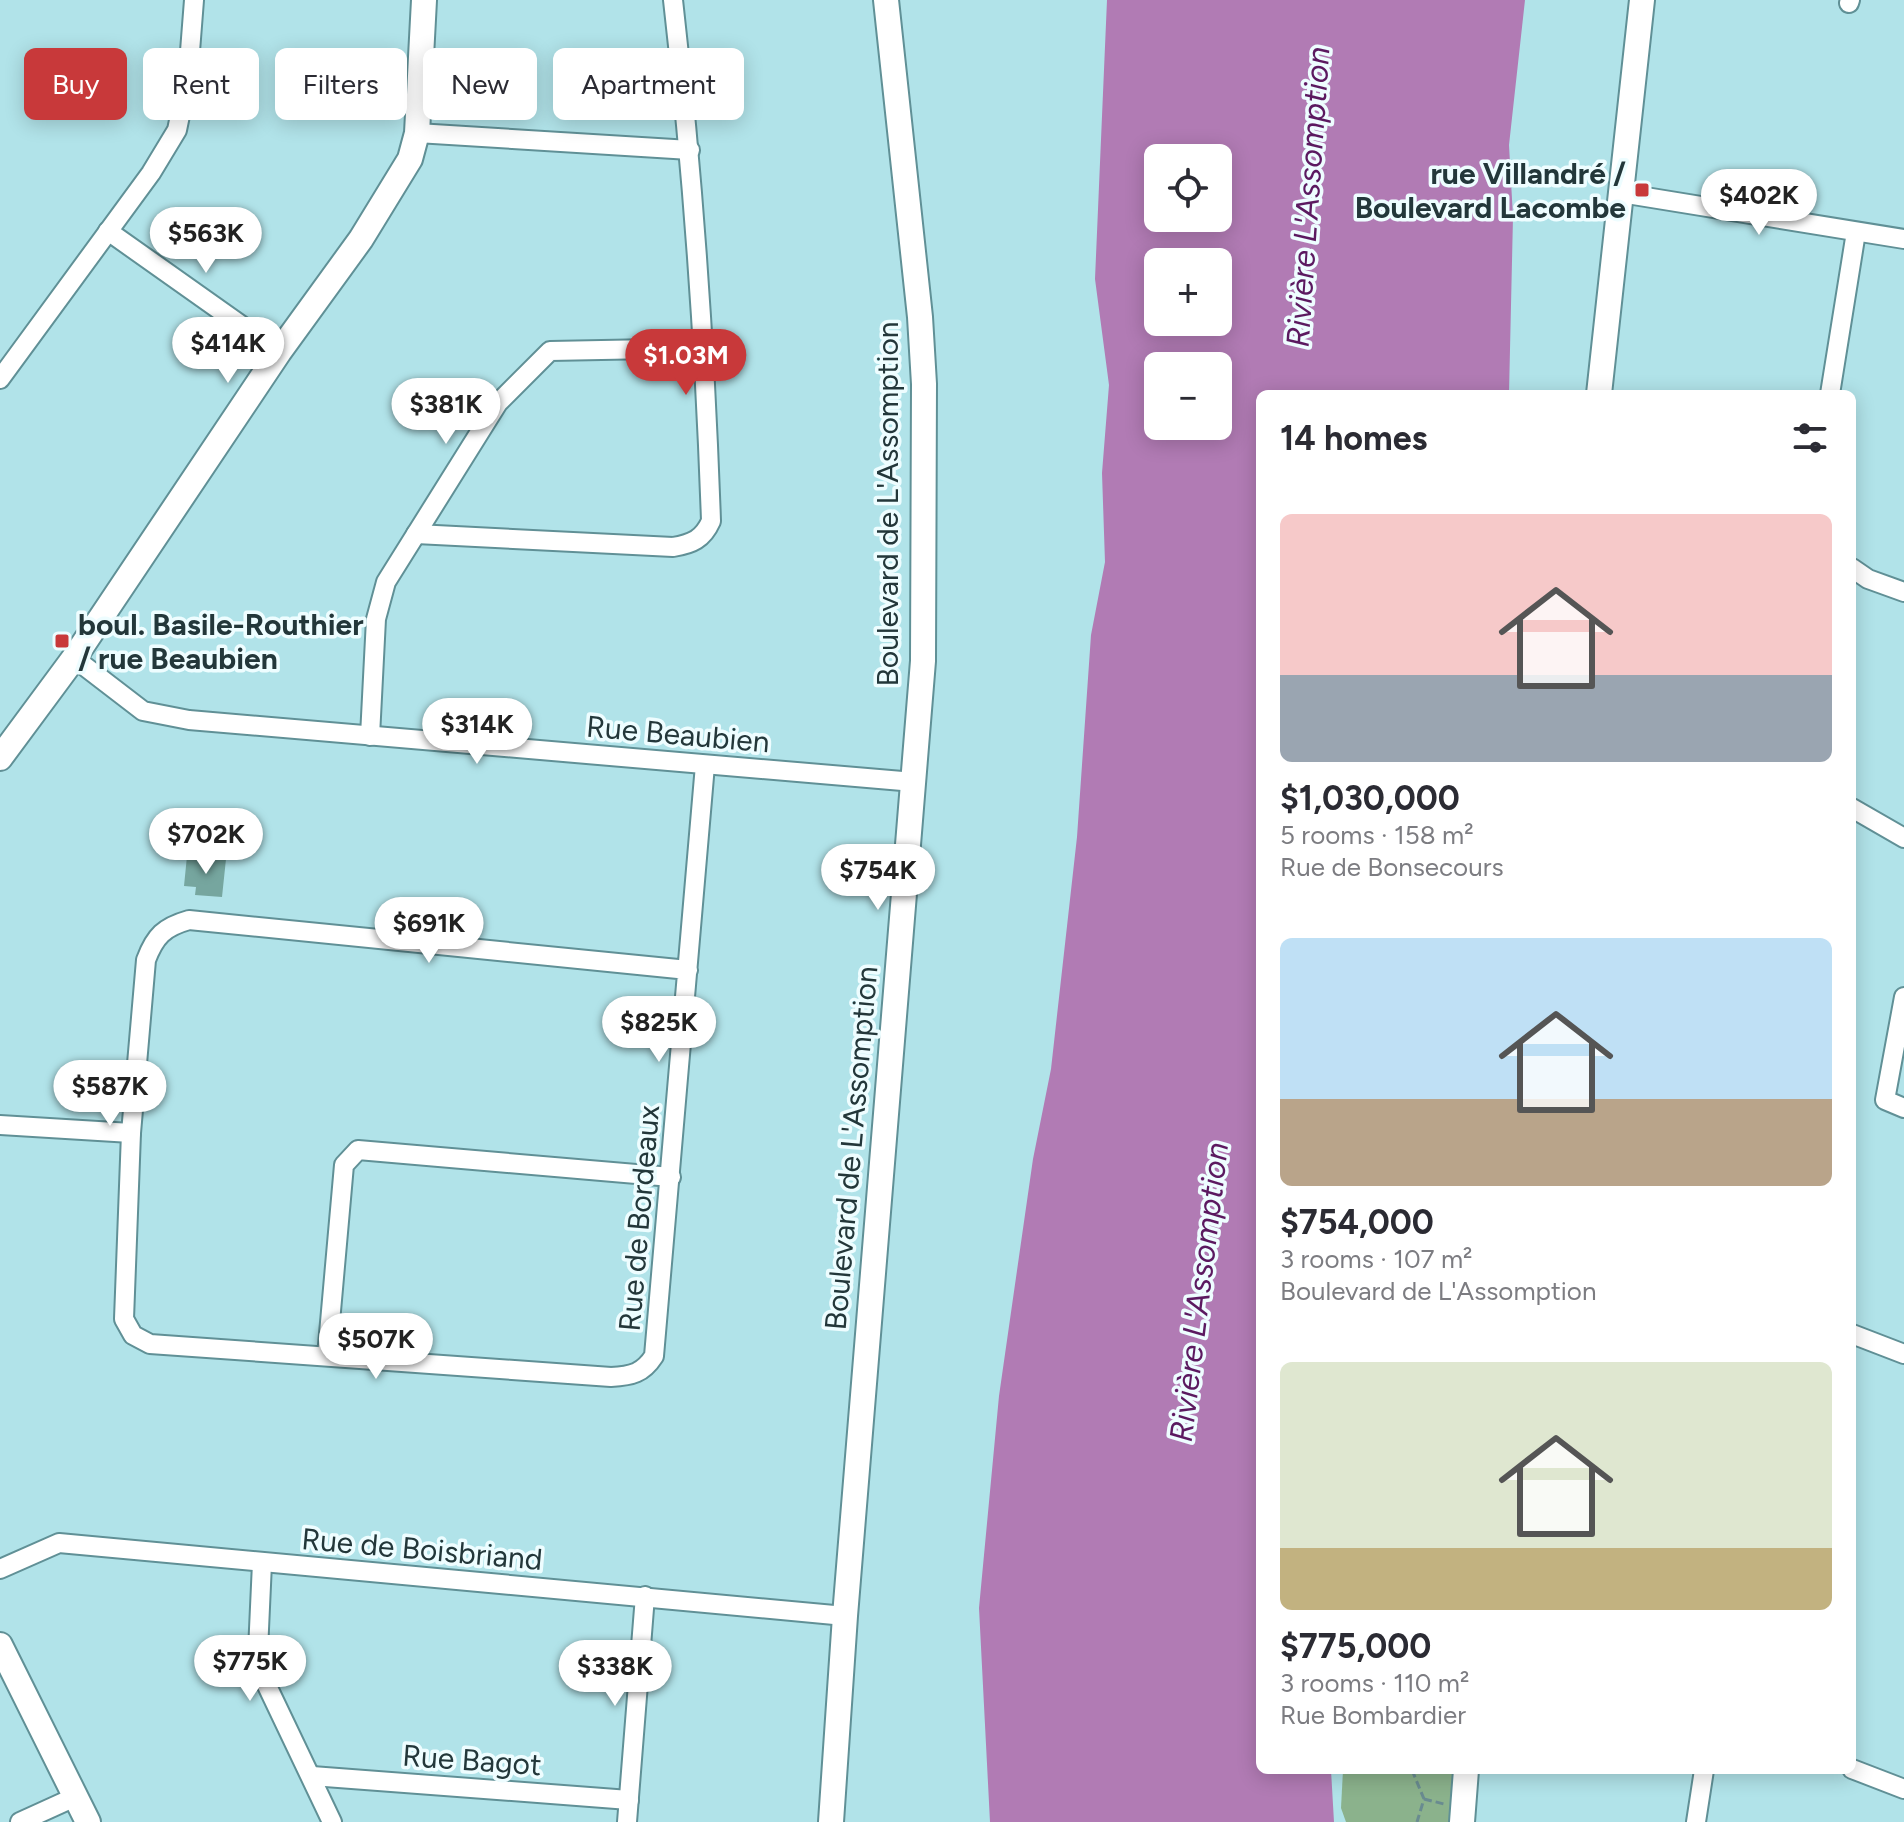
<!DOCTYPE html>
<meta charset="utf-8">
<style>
body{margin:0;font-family:Figtree,sans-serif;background:#f7f7f7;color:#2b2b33;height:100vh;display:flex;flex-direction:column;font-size:30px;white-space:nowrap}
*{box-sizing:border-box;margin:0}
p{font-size:26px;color:#7c7c81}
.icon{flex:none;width:44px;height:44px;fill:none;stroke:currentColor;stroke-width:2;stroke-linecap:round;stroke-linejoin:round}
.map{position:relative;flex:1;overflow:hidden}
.details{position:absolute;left:1256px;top:390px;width:600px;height:1384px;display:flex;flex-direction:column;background:#fff;border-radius:12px;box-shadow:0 4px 20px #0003}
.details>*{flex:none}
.hud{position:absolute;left:24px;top:48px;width:760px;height:72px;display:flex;gap:16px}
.controls{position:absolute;left:1144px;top:144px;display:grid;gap:16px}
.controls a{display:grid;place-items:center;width:88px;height:88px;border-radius:12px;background:#fff;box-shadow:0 4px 20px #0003;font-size:40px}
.price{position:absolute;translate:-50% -68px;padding:0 18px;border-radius:28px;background:#fff;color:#222;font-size:26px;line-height:52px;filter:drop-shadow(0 2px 4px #0008)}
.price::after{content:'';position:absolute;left:50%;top:48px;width:24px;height:18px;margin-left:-12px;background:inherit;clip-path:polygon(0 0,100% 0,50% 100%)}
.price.active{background:#c8393a;color:#fff}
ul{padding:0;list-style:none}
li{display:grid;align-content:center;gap:16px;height:424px;padding:0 24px}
li span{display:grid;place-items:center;height:248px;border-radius:12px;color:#555}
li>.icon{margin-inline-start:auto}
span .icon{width:144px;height:144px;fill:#fffc;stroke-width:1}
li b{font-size:34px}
h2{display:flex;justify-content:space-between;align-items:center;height:96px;padding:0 24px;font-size:34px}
.pill{padding:0 28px;border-radius:12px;background:#fff;box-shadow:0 4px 20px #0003;font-size:28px;line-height:72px}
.pill.active{background:#c8393a;color:#fff}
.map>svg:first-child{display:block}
</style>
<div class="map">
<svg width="1904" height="1822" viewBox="0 0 1904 1822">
<rect width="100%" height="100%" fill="#b1e3e9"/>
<path fill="#8bb28c" d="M1343,1770H1467L1463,1822H1346L1341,1808Z"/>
<path fill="#b17bb4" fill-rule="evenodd" d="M1107,0H1525L1509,145L1513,217L1509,394H1260V1770H1331L1334,1822H990L979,1608L999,1396L1033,1159L1051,1069L1077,837L1091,635L1105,562L1102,473L1109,385L1095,279ZM1158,158H1218V218H1158ZM1158,262H1218V322H1158ZM1158,366H1218V426H1158Z"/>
<path fill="#76a69f" d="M187,856L226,859L222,897L195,895L196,887L184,886Z"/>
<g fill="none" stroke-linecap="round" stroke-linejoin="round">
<g stroke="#609096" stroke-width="22">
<g id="street">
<path d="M1849,3L1850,0"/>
<path d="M417,133L690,150"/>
<path d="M1621,193L1904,239"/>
<path d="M108,231L279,352"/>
<path d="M0,379L151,173L177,130L188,77L194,0"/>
<path d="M1830,394L1856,232"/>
<path d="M416,534L673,547C692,544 703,539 711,521C705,347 693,174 673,0"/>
<path d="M1852,568L1868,579L1904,592"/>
<path d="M74,658L143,711L189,720L914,782"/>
<path d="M370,736L376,619L386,582L498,403L550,351L705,348"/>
<path d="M1852,808L1904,838"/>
<path d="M688,970L189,920C164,927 155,936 146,960L131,1133L124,1319L133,1335L150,1344L611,1377C632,1376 643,1373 654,1356C672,1159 689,962 705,765"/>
<path d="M1904,997L1885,1100L1904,1108"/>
<path d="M0,1125L131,1133"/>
<path d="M1852,1334L1904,1354"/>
<path d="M327,1356L344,1165L358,1150L671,1177"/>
<path d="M262,1563L258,1651L261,1673L332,1822"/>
<path d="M0,1569L59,1543L845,1616"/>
<path d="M1852,1769L1904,1789"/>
<path d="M312,1776L629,1800"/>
<path d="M20,1822L75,1797"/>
<path d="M627,1822L645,1596"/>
<path d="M1696,1822L1704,1770"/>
</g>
</g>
<g stroke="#609096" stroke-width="28">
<g id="secondary">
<path d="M1599,394L1642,0"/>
<path d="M0,758L74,658L279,352L361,239L410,159L417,133L424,0"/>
<path d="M0,1645L88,1822"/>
<path d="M831,1822L845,1616L923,661L924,384L920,317L886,0"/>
<path d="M1462,1822L1466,1770"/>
</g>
</g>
<g stroke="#698b90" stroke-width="3" stroke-dasharray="8 4" stroke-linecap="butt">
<path d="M1412,1770L1424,1799L1417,1822"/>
<path d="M1424,1799L1444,1804"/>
</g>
<use href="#street" stroke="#fff" stroke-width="18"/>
<use href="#secondary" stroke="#fff" stroke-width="24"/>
</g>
<g fill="#c8393a" stroke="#eefdff" stroke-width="3">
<rect x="1634" y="182" width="16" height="16" rx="4"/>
<rect x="54" y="633" width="16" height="16" rx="4"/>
</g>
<g text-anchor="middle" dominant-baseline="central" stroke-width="7" stroke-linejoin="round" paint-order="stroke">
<g font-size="30" font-weight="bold" fill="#23373a" stroke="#eefdff" text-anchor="end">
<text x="1626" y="173">rue Villandré /<tspan x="1626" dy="34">Boulevard Lacombe</tspan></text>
<text x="78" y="624" text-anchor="start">boul. Basile-Routhier<tspan x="78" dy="34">/ rue Beaubien</tspan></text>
</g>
<g font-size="30" fill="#23373a" stroke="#eefdff">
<text transform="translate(887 504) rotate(-90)">Boulevard de L'Assomption</text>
<text transform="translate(678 734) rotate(5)">Rue Beaubien</text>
<text transform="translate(851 1148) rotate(-85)">Boulevard de L'Assomption</text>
<text transform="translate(639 1218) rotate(-85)">Rue de Bordeaux</text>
<text transform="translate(422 1549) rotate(5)">Rue de Boisbriand</text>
<text transform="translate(472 1760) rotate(4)">Rue Bagot</text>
</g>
<g font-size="32" font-style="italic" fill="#5b1960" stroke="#eefdff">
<text transform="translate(1308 197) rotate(-86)">Rivière L'Assomption</text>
<text transform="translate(1199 1292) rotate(-83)">Rivière L'Assomption</text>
</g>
</g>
</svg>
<div class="controls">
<a><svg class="icon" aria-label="locate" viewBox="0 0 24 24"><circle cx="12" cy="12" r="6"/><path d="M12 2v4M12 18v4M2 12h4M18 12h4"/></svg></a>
<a>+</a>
<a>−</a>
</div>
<b class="price" style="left:1759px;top:237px">$402K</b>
<b class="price" style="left:206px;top:275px">$563K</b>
<b class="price" style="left:228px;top:385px">$414K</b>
<b class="price active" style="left:686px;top:397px">$1.03M</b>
<b class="price" style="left:446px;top:446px">$381K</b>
<b class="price" style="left:477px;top:766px">$314K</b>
<b class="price" style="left:206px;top:876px">$702K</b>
<b class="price" style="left:878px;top:912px">$754K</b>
<b class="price" style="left:429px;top:965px">$691K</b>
<b class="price" style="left:659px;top:1064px">$825K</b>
<b class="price" style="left:110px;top:1128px">$587K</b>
<b class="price" style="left:376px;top:1381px">$507K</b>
<b class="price" style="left:250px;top:1703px">$775K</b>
<b class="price" style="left:615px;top:1708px">$338K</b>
<div class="hud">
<a class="pill active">Buy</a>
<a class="pill">Rent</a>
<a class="pill">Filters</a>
<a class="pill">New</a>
<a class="pill">Apartment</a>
</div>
<section class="details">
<h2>14 homes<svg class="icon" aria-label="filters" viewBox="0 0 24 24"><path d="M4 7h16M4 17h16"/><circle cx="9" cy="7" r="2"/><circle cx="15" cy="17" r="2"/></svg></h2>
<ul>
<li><span style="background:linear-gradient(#f6c9c9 65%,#9aa5b1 0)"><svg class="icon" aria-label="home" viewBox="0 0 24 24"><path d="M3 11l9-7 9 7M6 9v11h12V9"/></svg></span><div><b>$1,030,000</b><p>5 rooms · 158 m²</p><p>Rue de Bonsecours</p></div></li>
<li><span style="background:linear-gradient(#bfe0f5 65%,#b9a48a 0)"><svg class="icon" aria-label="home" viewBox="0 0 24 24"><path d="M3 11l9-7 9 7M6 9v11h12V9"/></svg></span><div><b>$754,000</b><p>3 rooms · 107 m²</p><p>Boulevard de L'Assomption</p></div></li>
<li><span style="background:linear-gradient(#dfe7d0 75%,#c2b280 0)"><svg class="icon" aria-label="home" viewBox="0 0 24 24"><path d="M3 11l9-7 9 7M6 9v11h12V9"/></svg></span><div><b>$775,000</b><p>3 rooms · 110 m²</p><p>Rue Bombardier</p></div></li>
</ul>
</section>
</div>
